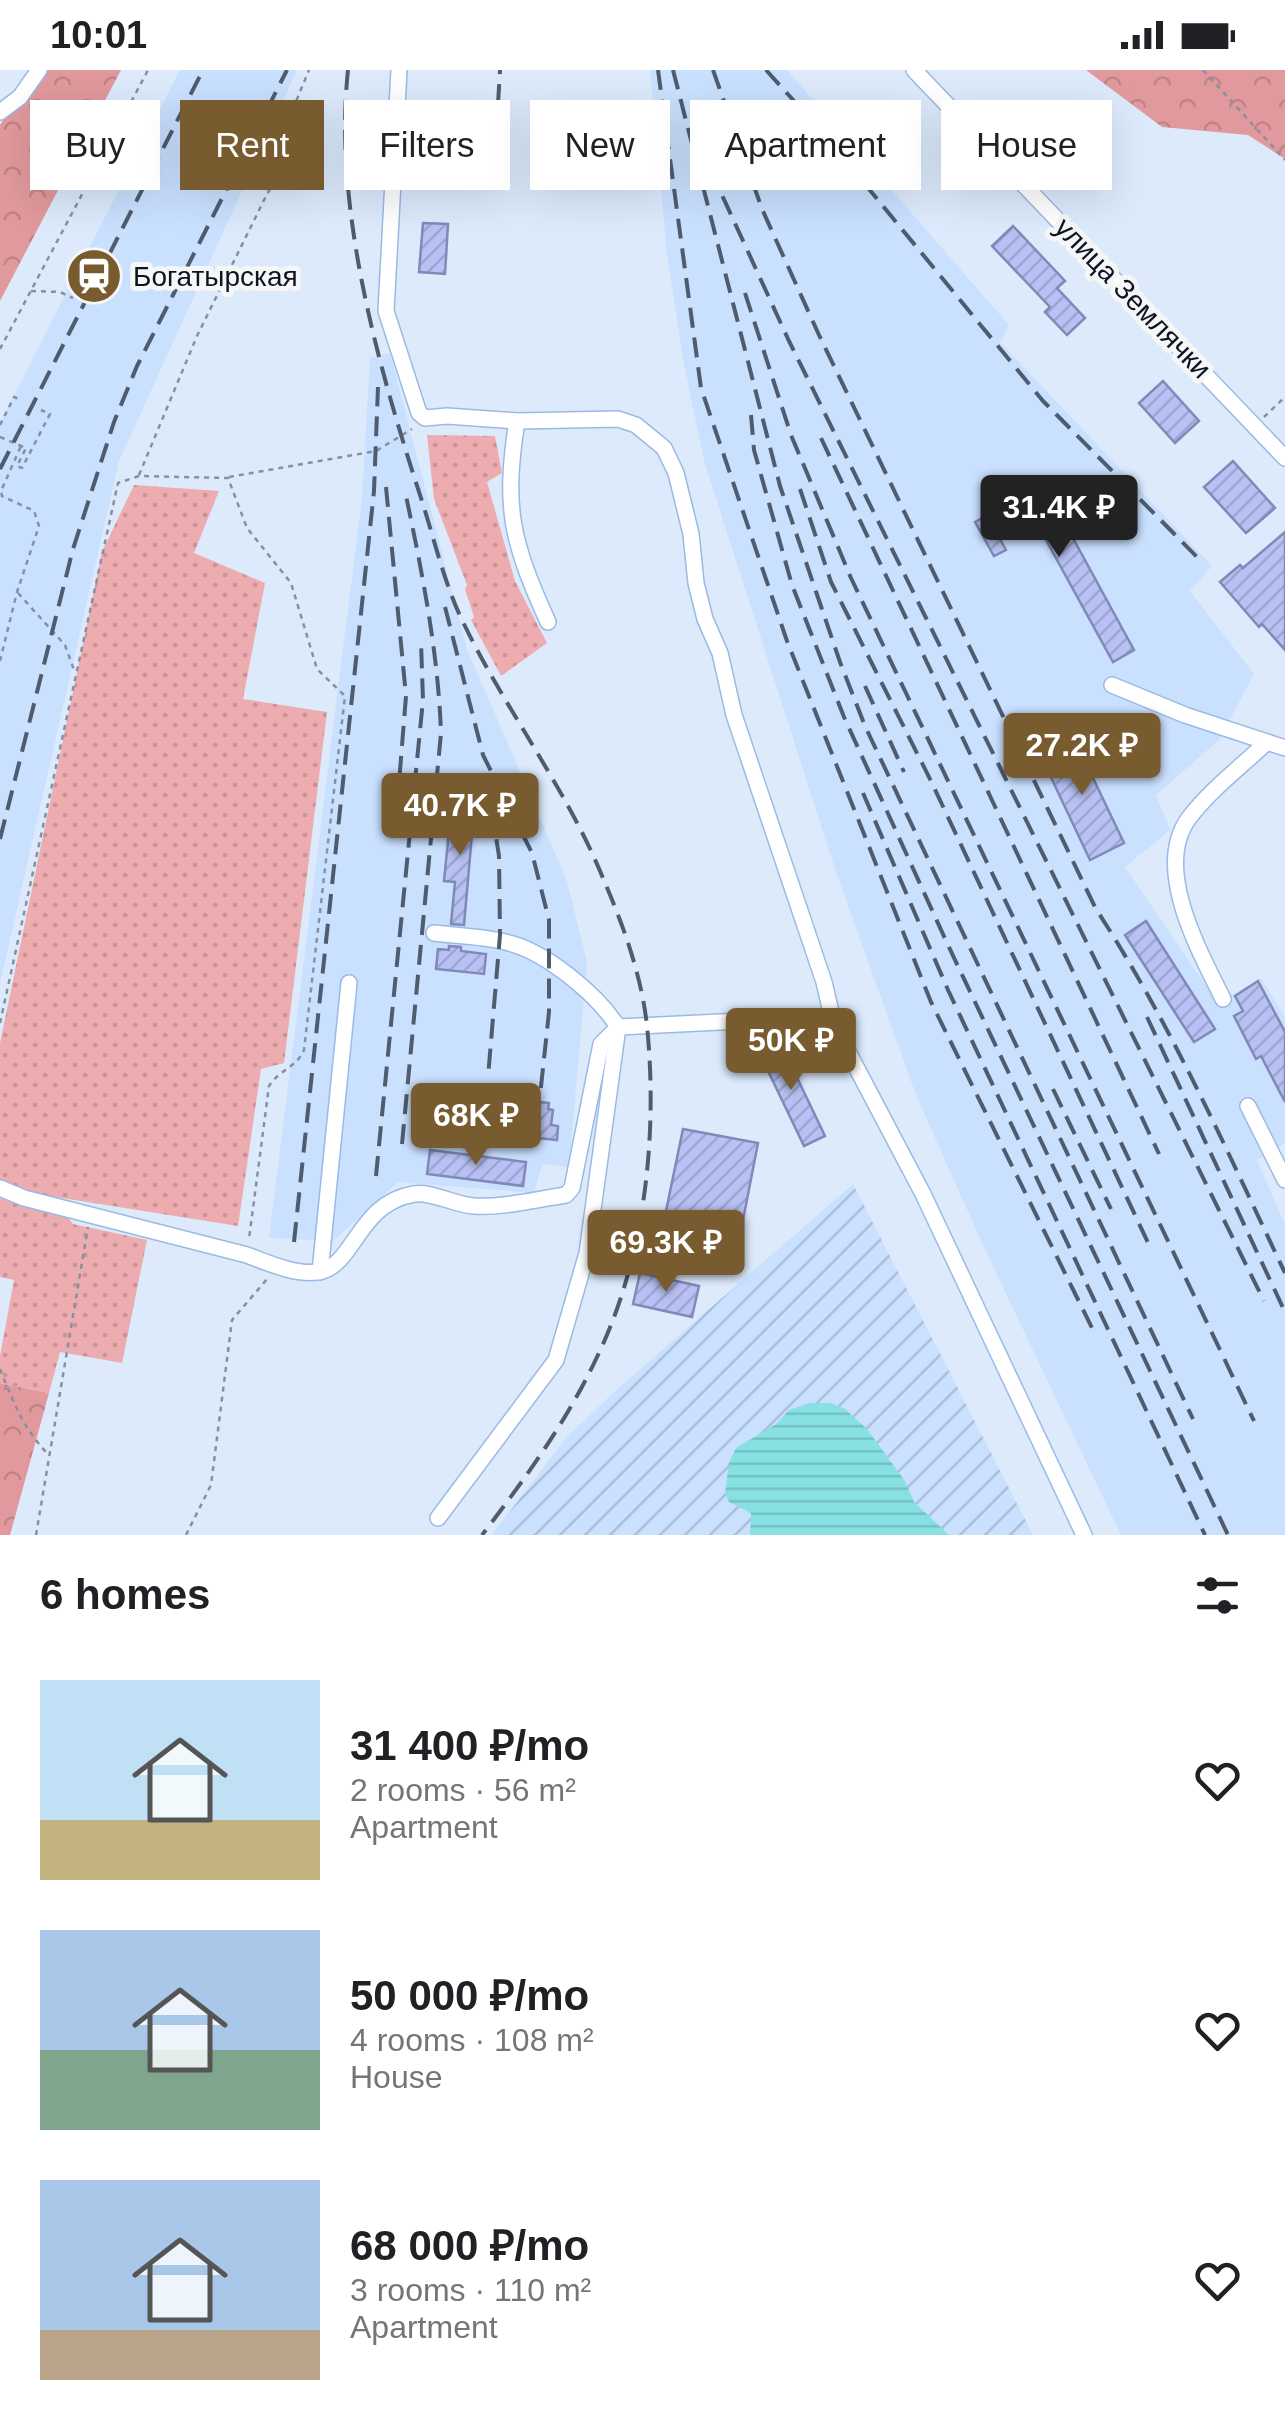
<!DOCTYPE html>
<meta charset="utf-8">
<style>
body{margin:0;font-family:Arial,sans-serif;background:#f2f2f2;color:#202124;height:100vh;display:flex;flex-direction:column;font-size:38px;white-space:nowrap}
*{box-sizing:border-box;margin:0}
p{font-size:32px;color:#757577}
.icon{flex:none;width:55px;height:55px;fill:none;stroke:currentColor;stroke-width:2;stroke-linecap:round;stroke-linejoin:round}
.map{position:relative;height:1465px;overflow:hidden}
.drawer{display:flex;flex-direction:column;background:#fff;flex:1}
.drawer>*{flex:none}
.top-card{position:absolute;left:30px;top:30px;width:1225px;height:90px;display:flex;gap:20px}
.price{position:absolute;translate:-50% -85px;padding:0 22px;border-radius:10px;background:#785b2f;color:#fff;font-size:32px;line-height:65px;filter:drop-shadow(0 2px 5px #0008)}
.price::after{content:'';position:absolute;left:50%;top:60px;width:30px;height:22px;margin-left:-15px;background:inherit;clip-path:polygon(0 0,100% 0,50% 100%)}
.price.selected{background:#222;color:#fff}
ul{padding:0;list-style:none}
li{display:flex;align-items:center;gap:30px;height:250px;padding:0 40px}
li span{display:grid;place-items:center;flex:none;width:280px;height:200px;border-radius:0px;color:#555}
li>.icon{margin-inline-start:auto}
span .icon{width:120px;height:120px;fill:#fffc;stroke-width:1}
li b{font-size:42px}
h2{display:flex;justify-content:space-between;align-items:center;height:120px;padding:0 40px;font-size:42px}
.tag{padding:0 35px;border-radius:0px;background:#fff;box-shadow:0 10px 40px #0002;font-size:35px;line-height:90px}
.tag.selected{background:#785b2f;color:#fff}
.status{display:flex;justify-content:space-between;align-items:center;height:70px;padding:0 50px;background:#fff;direction:ltr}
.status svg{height:28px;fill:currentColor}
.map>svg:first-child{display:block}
</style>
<div class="status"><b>10:01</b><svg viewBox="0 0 49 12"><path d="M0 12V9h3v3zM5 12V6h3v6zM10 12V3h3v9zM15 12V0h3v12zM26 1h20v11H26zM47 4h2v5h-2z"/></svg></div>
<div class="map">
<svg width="1285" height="1465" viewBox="0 0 1285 1465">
<defs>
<pattern id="industrial-furrows" width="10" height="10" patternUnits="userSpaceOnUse" patternTransform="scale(2.5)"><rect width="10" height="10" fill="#c9e0ff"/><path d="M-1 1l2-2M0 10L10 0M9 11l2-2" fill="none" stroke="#abbfda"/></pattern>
<pattern id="forest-crowns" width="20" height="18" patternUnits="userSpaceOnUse" patternTransform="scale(2.5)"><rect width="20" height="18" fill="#e1999d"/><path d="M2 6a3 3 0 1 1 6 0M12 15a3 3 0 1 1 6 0" fill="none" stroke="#c08387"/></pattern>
<pattern id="garden-dots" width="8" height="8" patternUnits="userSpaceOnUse" patternTransform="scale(2.5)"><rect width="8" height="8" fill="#edacaf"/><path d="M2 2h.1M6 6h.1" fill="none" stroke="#ca9396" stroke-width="1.8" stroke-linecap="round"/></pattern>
<pattern id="water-rules" width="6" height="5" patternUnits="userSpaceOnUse" patternTransform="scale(2.5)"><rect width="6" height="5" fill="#87e1e2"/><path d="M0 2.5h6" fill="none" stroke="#73c0c2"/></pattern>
<pattern id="building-hatch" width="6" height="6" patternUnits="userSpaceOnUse" patternTransform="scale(2.5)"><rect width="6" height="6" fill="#b8c1f3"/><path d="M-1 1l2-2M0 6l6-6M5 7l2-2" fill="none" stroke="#9da5d0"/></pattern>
</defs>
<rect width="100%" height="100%" fill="#dceafc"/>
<g fill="#c9e0ff">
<path d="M180,0H297L119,391L0,913V353Z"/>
<path d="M650,0H787L1009,255L1000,272L1212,496L1190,521L1254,604L1219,670L1156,725L1170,760L1125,797L1218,934L1261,908L1285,948V1073L1257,1090L1285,1155V1465H1121L982,1173L916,1025L835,799L704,391L683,288L667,185Z"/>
<path d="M390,283L467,579L567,811L587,893L569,1097L542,1094L534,1123L398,1112L333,1171L269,1168L362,428L370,288Z"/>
</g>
<path fill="url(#industrial-furrows)" d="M853,1114L1033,1465H492L565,1369L614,1322Z"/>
<g fill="url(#forest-crowns)">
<path d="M33,0H121L0,231V55Z"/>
<path d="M1086,0H1285V89L1248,65L1162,57Z"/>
<path d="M0,1313L49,1323L10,1465H0Z"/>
</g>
<g fill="url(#garden-dots)">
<path d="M427,365L495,366L502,403L487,412L515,511L547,573L501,606L471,550L474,547L465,519L467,515L434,429Z"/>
<path d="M134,415L219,421L194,483L265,513L243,629L327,642L284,993L261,999L238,1156L43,1125L0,1111V973L102,482Z"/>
<path d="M0,1128L66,1145L73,1154L147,1170L122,1293L60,1282L49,1323L0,1313V1286L14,1210L0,1207Z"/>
</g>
<path fill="url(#water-rules)" d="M809,1333H831L845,1339L867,1359L905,1411L914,1432L949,1465H750L751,1443L729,1432L725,1423L729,1393L736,1378L776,1354L789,1340Z"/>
<g fill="url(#building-hatch)" stroke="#8089b8" stroke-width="2.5">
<path d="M423,153L448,154L445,204L419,202Z"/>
<path d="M1013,156L1065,211L1057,218L1085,248L1067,265L1045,242L1050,237L992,176Z"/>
<path d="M1163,311L1199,351L1175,373L1139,333Z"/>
<path d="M1233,391L1275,438L1246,463L1204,417Z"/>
<path d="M1044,415L1134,580L1113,592L1035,450L1000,469L1006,480L994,486L975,452Z"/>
<path d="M1285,462V580L1262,554L1259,557L1220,512L1240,495L1243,498Z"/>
<path d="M1073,666L1124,773L1090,790L1039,682Z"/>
<path d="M460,729L475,730L464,855L451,854L455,812L444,811L450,751L458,752Z"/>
<path d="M1146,851L1215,959L1194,972L1125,865Z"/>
<path d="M449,876L461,877V881L486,884L484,904L436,899L438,879L449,880Z"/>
<path d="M1258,911L1285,962V1032L1261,986L1256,989L1234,946L1243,941L1235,926Z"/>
<path d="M779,970L825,1066L804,1076L758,980Z"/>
<path d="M532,1031L549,1033L548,1039L553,1040L551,1055L558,1056L557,1070L528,1067Z"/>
<path d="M683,1059L758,1073L736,1186L660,1170Z"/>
<path d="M430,1080L526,1092L523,1116L427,1104Z"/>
<path d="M640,1203L699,1216L692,1247L633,1234Z"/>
</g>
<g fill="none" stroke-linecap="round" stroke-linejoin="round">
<g stroke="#9abae5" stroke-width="18">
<g id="minor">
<path d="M399,0L386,241L419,343L425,348L447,346L517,351L618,349L636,355L664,378L676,403L691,464L696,513L705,549L720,583L734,645L824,912L834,955L923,1124L1084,1465"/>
<path d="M914,0L1285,388"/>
<path d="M0,42L20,27L39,0"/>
<path d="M517,351C503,439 512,472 548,552"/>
<path d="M1112,615L1185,645L1285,678"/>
<path d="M434,863C457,866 482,866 505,872C544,880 597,924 618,957L587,1183L556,1290L438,1448"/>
<path d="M1223,929C1200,882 1152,798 1189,748C1210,720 1242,696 1267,672"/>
<path d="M1248,1036L1285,1110"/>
<path d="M0,1118L24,1128L247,1185C268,1193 299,1207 322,1201C355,1192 359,1133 414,1124C431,1121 455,1135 474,1136C503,1138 537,1129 566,1125L572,1118L601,974L618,957L761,950L834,955"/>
<path d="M320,1202L349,913"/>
</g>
</g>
<g stroke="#8591a2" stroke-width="2.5" stroke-dasharray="5 5" stroke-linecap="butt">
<path d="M1203,0L1285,90"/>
<path d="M31,221L60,222L73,228"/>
<path d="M0,279L148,0"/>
<path d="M1264,347L1285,327"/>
<path d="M0,355L14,327L21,330"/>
<path d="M0,367L26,378L17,396L22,398L50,344L41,340"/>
<path d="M139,405L197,266L267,124L280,103L278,75L309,0"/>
<path d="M229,407L376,381L412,359"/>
<path d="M18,523L65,575L74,600"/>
<path d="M0,591L17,522L39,456L34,441L2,426L1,421L21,376"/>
<path d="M0,953L118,413L139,406L228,408L247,458L291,513L317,599L345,626L304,980C297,997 279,1000 269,1016L249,1169"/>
<path d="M0,1299C13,1331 23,1358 47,1383"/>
<path d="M36,1465L88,1157"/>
<path d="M186,1465L211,1415L232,1250L268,1208"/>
</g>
<use href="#minor" stroke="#fff" stroke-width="15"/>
<g stroke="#505c6d" stroke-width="4" stroke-dasharray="20 10" stroke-linecap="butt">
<path d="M348,0C333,139 379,300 422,431C435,472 444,512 462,550C505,640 568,720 605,813C624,857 642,908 647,956C658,1065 645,1188 597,1287C567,1351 525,1409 482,1465"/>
<path d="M658,0L701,318L787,571L931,932L1096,1266"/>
<path d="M673,0L780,416L840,592L865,656L1193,1349"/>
<path d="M713,0L762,139L819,265L1096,839C1171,954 1226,1079 1285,1203"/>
<path d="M766,0L823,63L1043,331L1200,490"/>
<path d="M498,34L500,0"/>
<path d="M710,99L789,271L1264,1231"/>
<path d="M745,223L791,365L851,508L1254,1351"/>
<path d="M751,345L754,380L792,515L844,647L947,873L1228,1465"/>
<path d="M821,368L1159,1084"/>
<path d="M0,399L203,0"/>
<path d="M386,417L406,626L396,750"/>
<path d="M800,419L831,512L931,711L1151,1179"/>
<path d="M445,537L483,685L532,783L549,850V942L540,1026"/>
<path d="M865,616L904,702"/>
<path d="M487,710L499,786L500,865L488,1007"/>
<path d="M863,723L948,920L1205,1465"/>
<path d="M0,769L73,479L114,352L137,296L287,0"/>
<path d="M1147,947L1285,1242"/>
<path d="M1053,1019L1111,1139"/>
<path d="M402,1074L441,663C438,580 422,502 405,421"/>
<path d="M376,1106L423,630L421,572"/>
<path d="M294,1172L374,421L378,317"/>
</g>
</g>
<defs>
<g id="station-disc" transform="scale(2.875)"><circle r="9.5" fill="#785b2f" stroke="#f5f6f5"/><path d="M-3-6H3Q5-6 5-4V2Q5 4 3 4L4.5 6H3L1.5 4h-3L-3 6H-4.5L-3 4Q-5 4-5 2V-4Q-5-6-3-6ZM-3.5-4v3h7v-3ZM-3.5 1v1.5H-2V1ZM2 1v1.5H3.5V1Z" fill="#fff"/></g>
</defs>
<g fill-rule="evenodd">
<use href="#station-disc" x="94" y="206"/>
</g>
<g text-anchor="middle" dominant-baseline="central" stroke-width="10" stroke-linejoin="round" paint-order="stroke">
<g font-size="28" fill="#091424" stroke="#f5f6f5" text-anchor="start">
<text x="133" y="206">Богатырская</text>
</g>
<g font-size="28" fill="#091424" stroke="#f5f6f5">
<text transform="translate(1133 228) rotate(46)">улица Землячки</text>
</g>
</g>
</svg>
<b class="price selected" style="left:1059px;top:490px">31.4K ₽</b>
<b class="price" style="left:1082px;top:728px">27.2K ₽</b>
<b class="price" style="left:460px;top:788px">40.7K ₽</b>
<b class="price" style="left:791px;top:1023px">50K ₽</b>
<b class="price" style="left:476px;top:1098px">68K ₽</b>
<b class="price" style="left:666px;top:1225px">69.3K ₽</b>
<div class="top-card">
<a class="tag">Buy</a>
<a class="tag selected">Rent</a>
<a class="tag">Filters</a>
<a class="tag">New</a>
<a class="tag">Apartment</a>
<a class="tag">House</a>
</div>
</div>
<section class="drawer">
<h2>6 homes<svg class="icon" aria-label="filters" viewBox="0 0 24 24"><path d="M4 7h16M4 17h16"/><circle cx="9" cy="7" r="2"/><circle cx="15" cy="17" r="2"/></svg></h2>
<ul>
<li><span style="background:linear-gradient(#bfe0f5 70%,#c2b280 0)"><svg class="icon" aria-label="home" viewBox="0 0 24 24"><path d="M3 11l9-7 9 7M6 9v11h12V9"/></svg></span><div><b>31 400 ₽/mo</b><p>2 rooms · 56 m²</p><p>Apartment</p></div><svg class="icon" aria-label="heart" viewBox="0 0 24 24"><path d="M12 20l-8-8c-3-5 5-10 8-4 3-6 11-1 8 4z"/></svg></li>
<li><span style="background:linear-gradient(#a9c7e8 60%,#7fa58c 0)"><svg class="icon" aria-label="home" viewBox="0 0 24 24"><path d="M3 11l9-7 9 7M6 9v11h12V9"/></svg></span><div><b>50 000 ₽/mo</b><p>4 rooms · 108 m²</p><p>House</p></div><svg class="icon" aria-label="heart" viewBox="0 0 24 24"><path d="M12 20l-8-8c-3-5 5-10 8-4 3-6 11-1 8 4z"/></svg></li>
<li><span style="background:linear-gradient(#a9c7e8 75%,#b9a48a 0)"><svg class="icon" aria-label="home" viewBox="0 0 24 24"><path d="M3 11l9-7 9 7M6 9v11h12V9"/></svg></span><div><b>68 000 ₽/mo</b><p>3 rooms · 110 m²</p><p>Apartment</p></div><svg class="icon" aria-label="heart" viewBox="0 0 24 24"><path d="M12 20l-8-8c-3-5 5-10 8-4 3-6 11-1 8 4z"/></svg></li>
</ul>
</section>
